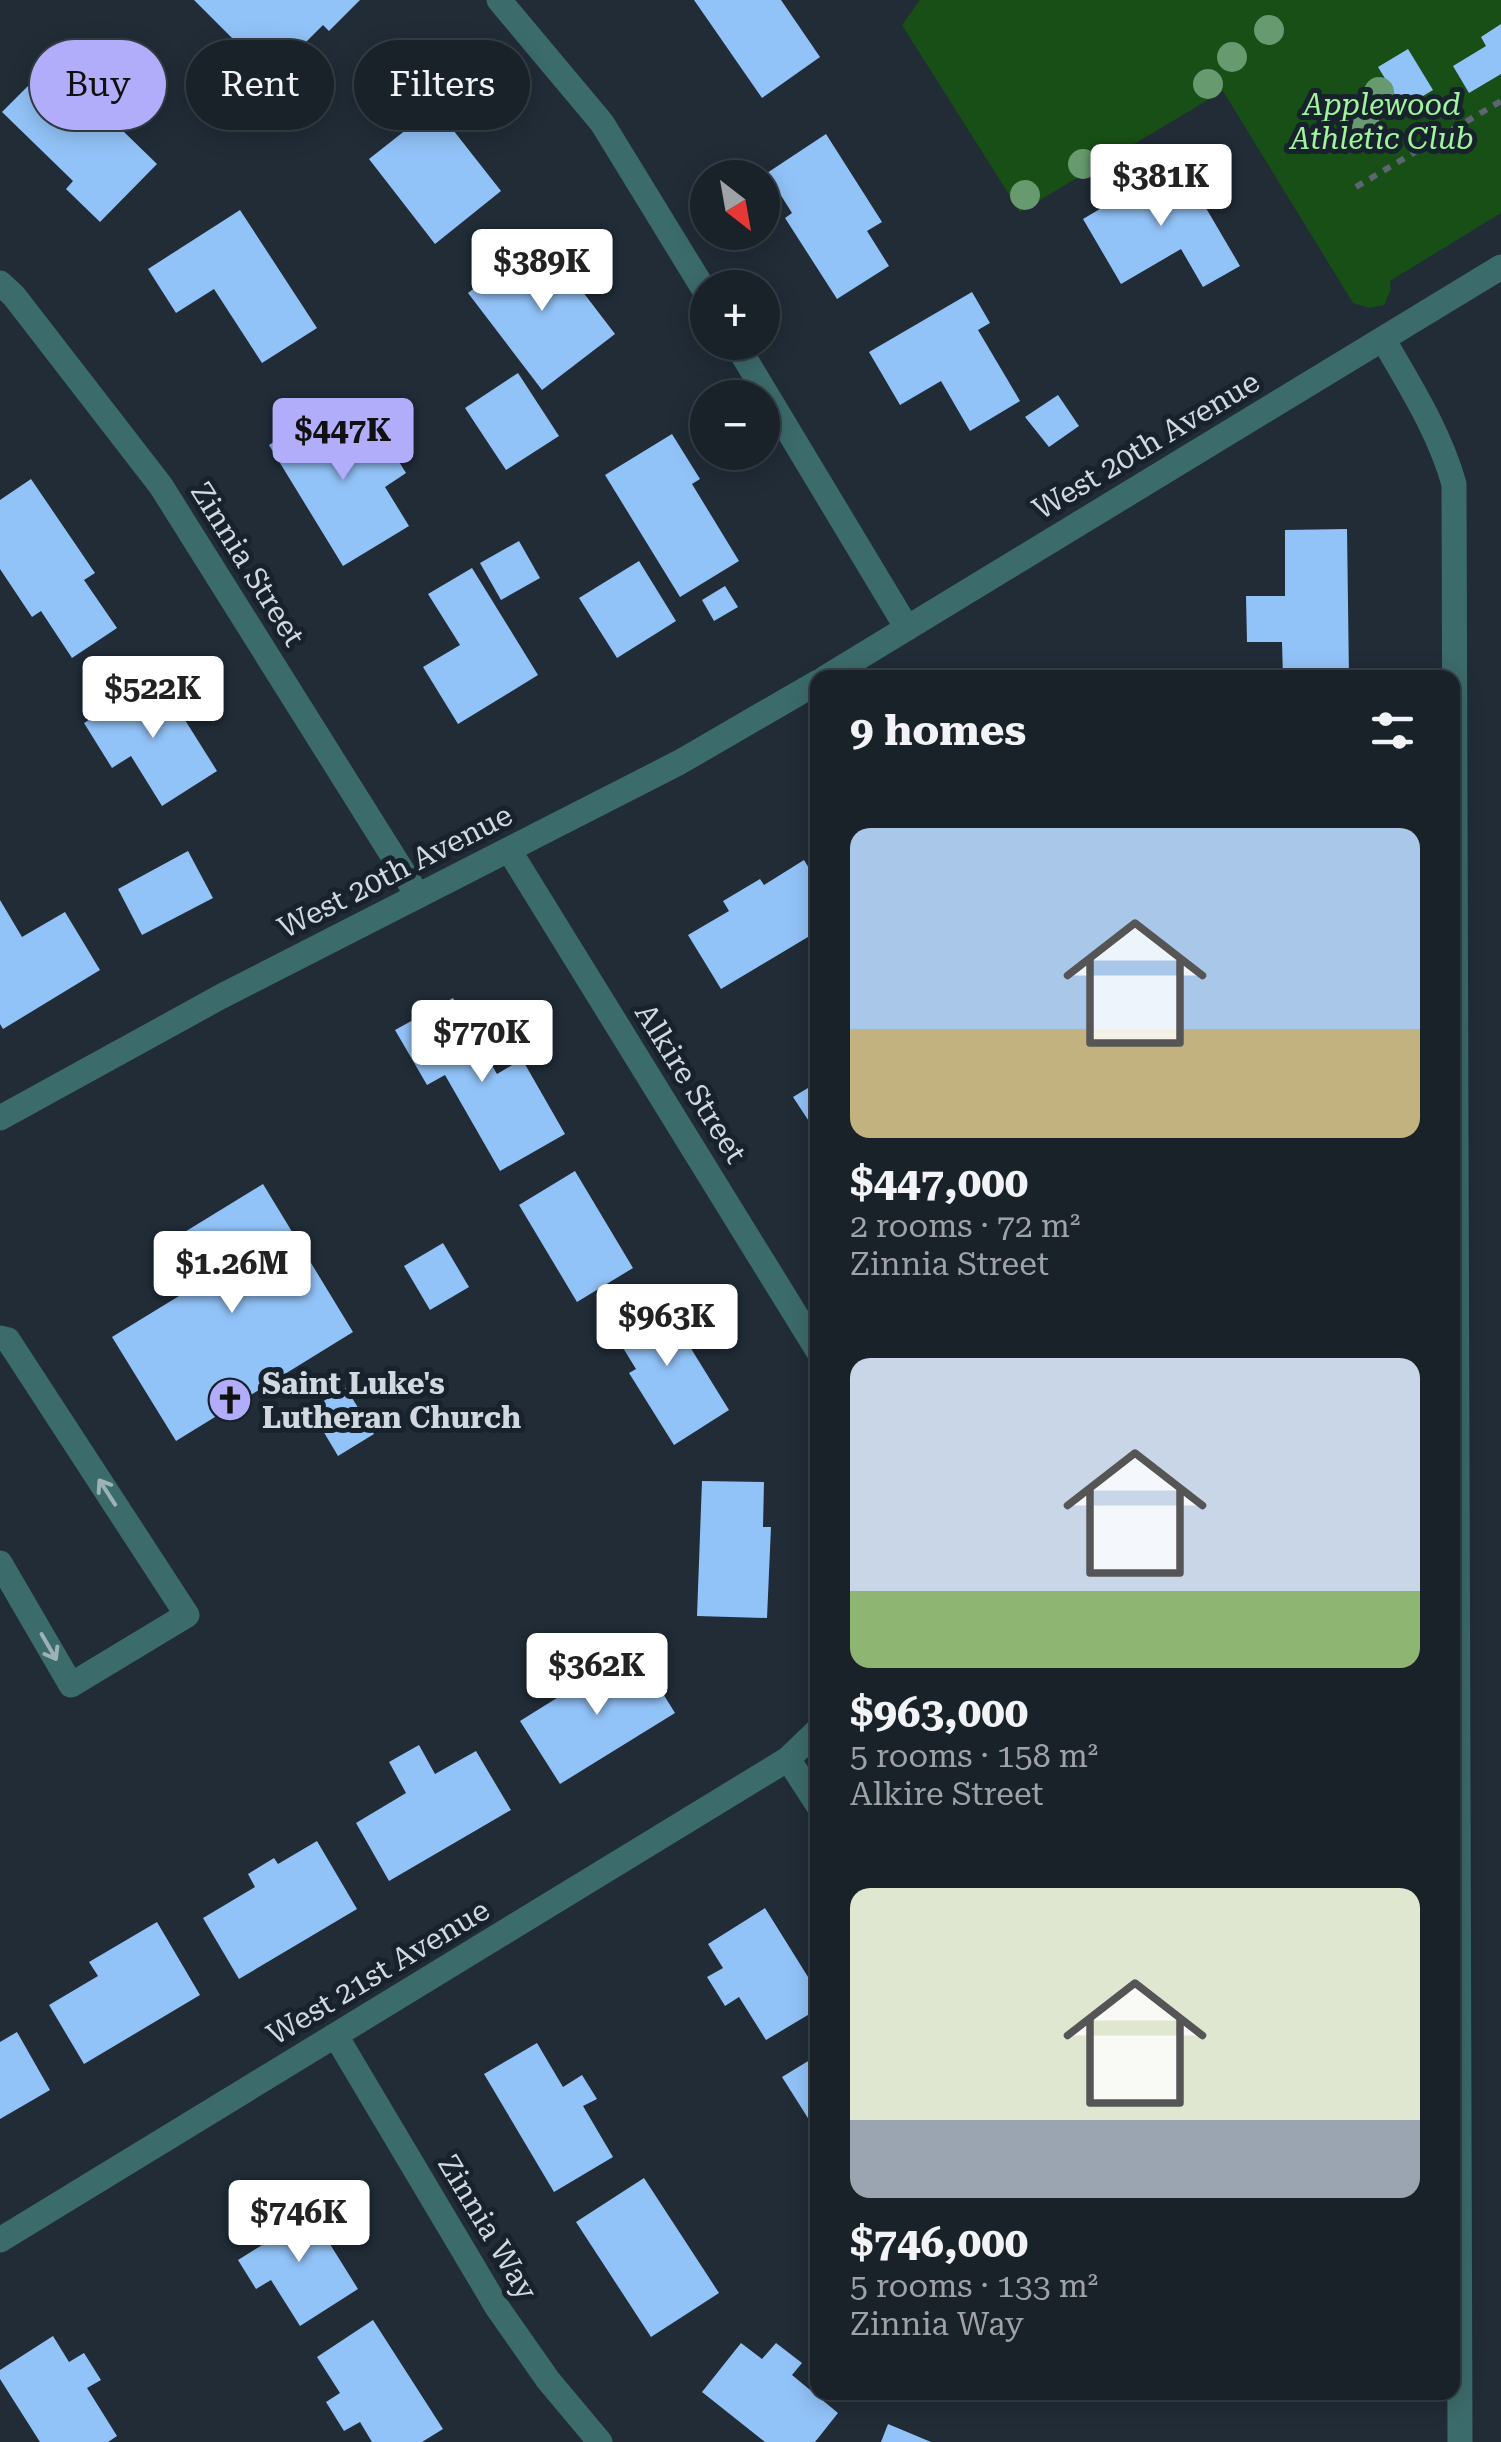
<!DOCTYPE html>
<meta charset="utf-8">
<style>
body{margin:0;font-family:"Roboto Serif",serif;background:#222931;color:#f1f3f6;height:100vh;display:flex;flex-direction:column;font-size:38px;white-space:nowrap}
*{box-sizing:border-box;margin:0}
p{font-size:32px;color:#9fa3a8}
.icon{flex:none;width:55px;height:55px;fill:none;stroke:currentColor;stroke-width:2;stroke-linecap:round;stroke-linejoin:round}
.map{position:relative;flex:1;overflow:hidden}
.panel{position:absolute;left:810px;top:670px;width:650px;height:1730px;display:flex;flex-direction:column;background:#192129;border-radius:20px;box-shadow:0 5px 25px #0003,0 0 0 2px #373e46}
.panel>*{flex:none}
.hud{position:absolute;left:30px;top:40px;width:630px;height:90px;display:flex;gap:20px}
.needle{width:65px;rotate:149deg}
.buttons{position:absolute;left:690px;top:160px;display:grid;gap:20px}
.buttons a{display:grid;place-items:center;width:90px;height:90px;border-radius:50%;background:#192129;box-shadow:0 5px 25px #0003,0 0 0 2px #373e46;font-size:50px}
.price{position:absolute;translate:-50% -85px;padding:0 22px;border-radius:10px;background:#fff;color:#222;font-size:32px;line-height:65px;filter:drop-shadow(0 2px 5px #0008)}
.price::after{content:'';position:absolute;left:50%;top:60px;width:30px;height:22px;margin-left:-15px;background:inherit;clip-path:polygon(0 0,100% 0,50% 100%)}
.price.current{background:#b1adfa;color:#111}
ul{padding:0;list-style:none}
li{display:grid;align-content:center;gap:20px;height:530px;padding:0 40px}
li span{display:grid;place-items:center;height:310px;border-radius:20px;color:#555}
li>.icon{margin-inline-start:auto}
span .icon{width:180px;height:180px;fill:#fffc;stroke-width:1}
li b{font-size:42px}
h2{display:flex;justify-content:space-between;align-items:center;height:120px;padding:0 40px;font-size:42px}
.tag{padding:0 35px;border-radius:45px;background:#192129;box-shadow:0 5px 25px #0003,0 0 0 2px #373e46;font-size:35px;line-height:90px}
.tag.current{background:#b1adfa;color:#111}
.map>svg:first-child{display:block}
</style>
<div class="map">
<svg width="1501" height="2442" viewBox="0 0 1501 2442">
<rect width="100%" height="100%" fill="#212c37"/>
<path fill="#174f16" d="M920,0H1501V213L1390,281L1391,289L1384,305L1369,308L1353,303L1223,91L1020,212L902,25Z"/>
<g fill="#92c3f8">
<path d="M194,0H360L329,31L323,25L271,77Z"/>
<path d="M694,0H781L820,57L762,98Z"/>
<path d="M1501,24V74L1469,93L1453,66L1486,46L1481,37Z"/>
<path d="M1408,49L1433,90L1403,108L1378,67Z"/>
<path d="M52,62L157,164L100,222L66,189L73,181L2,112Z"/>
<path d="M435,107L501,191L435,244L369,159Z"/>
<path d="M826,134L882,222L867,231L889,266L837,299L785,218L792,213L767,173Z"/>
<path d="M1179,162L1240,266L1203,287L1181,249L1121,284L1083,219Z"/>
<path d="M240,210L317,328L262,363L214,289L176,313L148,269Z"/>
<path d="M541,237L615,334L542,390L468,293Z"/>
<path d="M972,292L990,323L978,330L1020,401L970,431L941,381L900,405L869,352Z"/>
<path d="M518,373L559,436L506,470L465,408Z"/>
<path d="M1058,395L1079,426L1049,447L1025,417Z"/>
<path d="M335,404L365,452L385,439L406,473L385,487L409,526L343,566L269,445Z"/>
<path d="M672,434L700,479L692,484L739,561L680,597L605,475Z"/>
<path d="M31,479L95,573L84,580L117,628L72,658L41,611L32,617L0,569V500Z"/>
<path d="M1347,529L1349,678H1283L1282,642H1247L1246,596H1285V530Z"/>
<path d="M519,541L540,578L501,600L480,563Z"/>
<path d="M639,561L676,621L617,658L579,598Z"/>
<path d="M472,568L538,675L458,724L423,667L460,645L428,594Z"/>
<path d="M725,586L738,607L714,621L702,600Z"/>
<path d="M158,677L217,771L162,806L131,756L112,768L84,723Z"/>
<path d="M188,851L213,898L142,935L118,889Z"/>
<path d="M804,860L818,883V931L721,989L688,935L729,911L723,901L760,879L764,885Z"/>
<path d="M0,900L22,937L65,912L100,970L3,1029L0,1024Z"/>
<path d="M453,998L497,1074L522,1059L565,1134L500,1171L445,1075L427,1085L395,1030Z"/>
<path d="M818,1082V1135L793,1097Z"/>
<path d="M575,1171L633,1268L577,1302L519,1205Z"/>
<path d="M263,1184L353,1332L176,1441L112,1337L197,1285L170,1241Z"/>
<path d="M443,1243L469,1287L430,1310L404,1266Z"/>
<path d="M656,1292L729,1410L674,1445L629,1373L636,1369L607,1322Z"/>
<path d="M346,1388L374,1434L338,1456L310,1409Z"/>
<path d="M702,1481L764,1482L763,1527H771L767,1618L697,1616Z"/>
<path d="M639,1655L675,1713L560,1784L520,1721L600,1671L603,1677Z"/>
<path d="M419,1745L435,1774L476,1751L511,1810L389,1881L356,1823L406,1793L389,1762Z"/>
<path d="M317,1841L357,1909L239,1979L203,1918L255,1887L248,1874L274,1858L278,1864Z"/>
<path d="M765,1908L818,1993V2009L766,2040L739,1997L725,2006L707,1977L723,1968L708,1944Z"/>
<path d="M157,1922L200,1995L84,2064L49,2005L98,1976L89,1962Z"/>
<path d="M17,2032L50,2090L0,2119V2042Z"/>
<path d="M537,2043L563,2087L582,2075L597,2099L583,2106L613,2157L554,2192L484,2074Z"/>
<path d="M818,2055V2134L782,2077Z"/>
<path d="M644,2178L719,2293L651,2337L576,2222Z"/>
<path d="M303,2201L358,2289L300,2326L271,2280L256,2289L238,2260L267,2242L258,2229Z"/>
<path d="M373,2320L443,2429L422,2442H372L360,2422L344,2431L326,2402L340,2393L317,2357Z"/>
<path d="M53,2336L69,2362L84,2353L101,2380L87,2388L117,2436L108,2442H40L0,2379V2370Z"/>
<path d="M741,2343L762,2359L776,2343L802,2363L792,2375L838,2413L815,2442H765L702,2392Z"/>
<path d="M888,2424L931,2442H881Z"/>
</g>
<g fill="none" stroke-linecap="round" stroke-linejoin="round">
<path stroke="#5d6670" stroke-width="6" stroke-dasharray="8 8" stroke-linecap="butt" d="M1356,187L1501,101"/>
<g stroke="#3c6b6c" stroke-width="25">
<path d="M499,0L602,123L708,296"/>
<path d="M0,283L14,296L161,486L418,896"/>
<path d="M1383,339C1410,386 1439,431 1454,484L1460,2442"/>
<path d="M735,342L907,628"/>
<path d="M825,678L1501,267"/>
<path d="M509,850L818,1351"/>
<path d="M0,1118L222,996L680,762L818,682"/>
<path d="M0,1338L8,1340L187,1615L71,1685L0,1563"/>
<path d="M788,1759L818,1805"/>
<path d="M336,2036L497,2307L548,2380L600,2442"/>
<path d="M0,2240L788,1759L818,1730"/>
</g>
</g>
<g fill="#679a6e">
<circle cx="1269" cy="30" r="15"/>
<circle cx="1232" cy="57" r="15"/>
<circle cx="1208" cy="84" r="15"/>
<circle cx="1379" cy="92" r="15"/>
<circle cx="1365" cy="125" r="15"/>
<circle cx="1083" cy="164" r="15"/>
<circle cx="1025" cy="195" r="15"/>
</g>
<defs><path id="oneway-shaft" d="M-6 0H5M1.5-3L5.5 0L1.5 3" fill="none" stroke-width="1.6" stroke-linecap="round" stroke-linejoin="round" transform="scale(2.5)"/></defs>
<g stroke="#9db2b7">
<use href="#oneway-shaft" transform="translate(107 1492) rotate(-123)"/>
<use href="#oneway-shaft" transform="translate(49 1647) rotate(60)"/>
</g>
<defs>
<g id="church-disc" transform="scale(2.25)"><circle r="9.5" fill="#b1adfa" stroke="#18222d"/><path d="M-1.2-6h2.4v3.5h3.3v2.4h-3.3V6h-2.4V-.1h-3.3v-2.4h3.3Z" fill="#111"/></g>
</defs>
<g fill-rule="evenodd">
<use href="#church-disc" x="230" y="1400"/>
</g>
<g text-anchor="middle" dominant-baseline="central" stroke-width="10" stroke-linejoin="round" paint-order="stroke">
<g font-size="30" font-style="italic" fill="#a0f49b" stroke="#18222d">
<text x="1382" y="104">Applewood<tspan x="1382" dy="34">Athletic Club</tspan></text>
</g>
<g font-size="30" fill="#d1d8e0" stroke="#18222d">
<text transform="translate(1146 445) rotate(-31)">West 20th Avenue</text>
<text transform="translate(248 564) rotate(58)">Zinnia Street</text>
<text transform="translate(395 871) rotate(-27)">West 20th Avenue</text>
<text transform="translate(691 1083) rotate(58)">Alkire Street</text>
<text transform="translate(378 1972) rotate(-31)">West 21st Avenue</text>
<text transform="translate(488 2227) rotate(59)">Zinnia Way</text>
</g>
<g font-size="30" font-weight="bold" fill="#d1d8e0" stroke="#18222d" text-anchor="start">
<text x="262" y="1383">Saint Luke's<tspan x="262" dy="34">Lutheran Church</tspan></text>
</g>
</g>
</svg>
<div class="buttons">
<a><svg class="needle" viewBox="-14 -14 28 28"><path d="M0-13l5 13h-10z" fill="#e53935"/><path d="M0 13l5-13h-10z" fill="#9fa3a8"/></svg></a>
<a>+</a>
<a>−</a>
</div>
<b class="price" style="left:1161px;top:229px">$381K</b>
<b class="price" style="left:542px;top:314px">$389K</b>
<b class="price current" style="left:343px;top:483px">$447K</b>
<b class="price" style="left:153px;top:741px">$522K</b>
<b class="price" style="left:482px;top:1085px">$770K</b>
<b class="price" style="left:232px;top:1316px">$1.26M</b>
<b class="price" style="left:667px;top:1369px">$963K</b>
<b class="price" style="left:597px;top:1718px">$362K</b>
<b class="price" style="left:299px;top:2265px">$746K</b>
<div class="hud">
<a class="tag current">Buy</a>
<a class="tag">Rent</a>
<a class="tag">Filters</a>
</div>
<section class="panel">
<h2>9 homes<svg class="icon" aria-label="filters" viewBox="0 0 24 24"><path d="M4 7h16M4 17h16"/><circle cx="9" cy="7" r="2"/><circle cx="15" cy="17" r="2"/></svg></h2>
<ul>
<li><span style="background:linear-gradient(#a9c7e8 65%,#c2b280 0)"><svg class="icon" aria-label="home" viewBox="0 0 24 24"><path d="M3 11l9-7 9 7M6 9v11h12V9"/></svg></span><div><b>$447,000</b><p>2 rooms · 72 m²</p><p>Zinnia Street</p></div></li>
<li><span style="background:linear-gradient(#c9d6e8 75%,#8fb573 0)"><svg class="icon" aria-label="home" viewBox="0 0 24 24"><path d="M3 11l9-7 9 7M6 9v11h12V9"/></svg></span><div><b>$963,000</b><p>5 rooms · 158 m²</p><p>Alkire Street</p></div></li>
<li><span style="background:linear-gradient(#dfe7d0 75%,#9aa5b1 0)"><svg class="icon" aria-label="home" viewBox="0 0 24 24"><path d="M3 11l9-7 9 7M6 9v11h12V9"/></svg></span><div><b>$746,000</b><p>5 rooms · 133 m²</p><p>Zinnia Way</p></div></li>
</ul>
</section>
</div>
